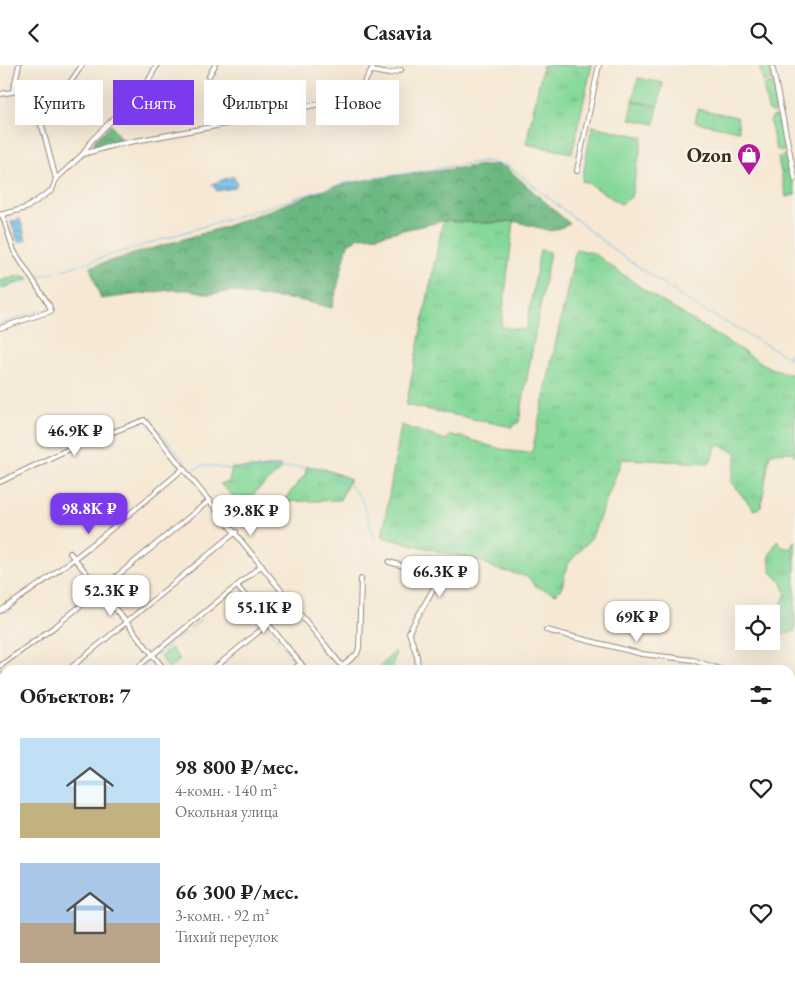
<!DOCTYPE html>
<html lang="ru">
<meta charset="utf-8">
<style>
body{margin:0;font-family:"EB Garamond",serif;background:#f2f2f2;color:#222;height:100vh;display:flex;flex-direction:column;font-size:19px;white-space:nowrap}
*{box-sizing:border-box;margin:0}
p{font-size:16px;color:#767676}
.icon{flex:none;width:28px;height:28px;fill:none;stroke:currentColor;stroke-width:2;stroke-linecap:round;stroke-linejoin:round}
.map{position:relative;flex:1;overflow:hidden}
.drawer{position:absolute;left:0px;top:600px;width:795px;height:320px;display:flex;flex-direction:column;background:#fff;border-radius:15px 15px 0 0;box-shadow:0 5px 20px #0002}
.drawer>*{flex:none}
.guide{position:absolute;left:15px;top:15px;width:500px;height:45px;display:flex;gap:10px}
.buttons{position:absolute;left:735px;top:540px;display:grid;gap:10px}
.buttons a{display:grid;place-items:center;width:45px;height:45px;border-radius:0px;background:#fff;box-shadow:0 5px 20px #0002;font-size:25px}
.price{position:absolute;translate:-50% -42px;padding:0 11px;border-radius:10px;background:#fff;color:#222;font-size:16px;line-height:32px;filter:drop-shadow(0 1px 2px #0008)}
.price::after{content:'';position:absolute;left:50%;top:30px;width:15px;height:11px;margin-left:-8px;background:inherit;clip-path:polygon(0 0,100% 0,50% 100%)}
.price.active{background:#7c3aed;color:#fff}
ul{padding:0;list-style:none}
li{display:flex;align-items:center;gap:15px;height:125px;padding:0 20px}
li span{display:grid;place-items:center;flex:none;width:140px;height:100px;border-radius:0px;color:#555}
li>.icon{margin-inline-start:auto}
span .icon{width:60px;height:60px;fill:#fffc;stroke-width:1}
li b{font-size:21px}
h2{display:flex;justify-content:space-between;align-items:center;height:60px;padding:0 20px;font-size:21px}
.chip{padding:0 18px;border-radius:0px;background:#fff;box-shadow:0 5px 20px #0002;font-size:18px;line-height:45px}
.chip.active{background:#7c3aed;color:#fff}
header{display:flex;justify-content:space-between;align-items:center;height:65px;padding:0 20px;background:#fff;font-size:22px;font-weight:700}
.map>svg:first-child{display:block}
</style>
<header><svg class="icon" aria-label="back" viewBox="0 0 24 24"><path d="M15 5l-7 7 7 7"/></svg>Casavia<svg class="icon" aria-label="search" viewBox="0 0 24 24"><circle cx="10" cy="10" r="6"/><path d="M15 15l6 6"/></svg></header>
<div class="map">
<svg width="795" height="920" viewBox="0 0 795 920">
<defs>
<pattern id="grass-tufts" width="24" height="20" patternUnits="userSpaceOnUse" patternTransform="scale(1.25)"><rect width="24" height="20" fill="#85d89a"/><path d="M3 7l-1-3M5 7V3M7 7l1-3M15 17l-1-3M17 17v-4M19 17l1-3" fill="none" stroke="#74ba84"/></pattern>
<pattern id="forest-crowns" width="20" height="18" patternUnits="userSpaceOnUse" patternTransform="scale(1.25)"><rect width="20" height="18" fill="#6cb882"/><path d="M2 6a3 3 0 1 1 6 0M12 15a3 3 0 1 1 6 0" fill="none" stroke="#5a966a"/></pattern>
<pattern id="water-rules" width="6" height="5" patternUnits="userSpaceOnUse" patternTransform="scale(1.25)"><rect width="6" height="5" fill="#6fbde9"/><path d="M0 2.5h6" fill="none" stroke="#5c9abc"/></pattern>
</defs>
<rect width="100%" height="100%" fill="#f7f3e8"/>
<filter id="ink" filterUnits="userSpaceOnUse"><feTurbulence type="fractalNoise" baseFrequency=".02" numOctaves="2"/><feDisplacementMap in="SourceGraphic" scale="10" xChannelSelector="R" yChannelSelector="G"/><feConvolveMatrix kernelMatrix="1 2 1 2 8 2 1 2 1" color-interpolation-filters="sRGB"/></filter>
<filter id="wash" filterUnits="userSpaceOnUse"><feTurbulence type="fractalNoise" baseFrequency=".0096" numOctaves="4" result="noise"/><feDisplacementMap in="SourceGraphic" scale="20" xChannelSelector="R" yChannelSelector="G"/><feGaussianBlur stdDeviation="1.12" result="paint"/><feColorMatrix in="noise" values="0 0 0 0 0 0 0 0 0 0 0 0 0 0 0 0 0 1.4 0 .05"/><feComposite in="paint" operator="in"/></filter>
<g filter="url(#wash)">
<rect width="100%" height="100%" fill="#f6e8d4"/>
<g fill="url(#grass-tufts)" stroke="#60815c">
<path d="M543,0H592L572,88L526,79Z"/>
<path d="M759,0H769L772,15L763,17Z"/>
<path d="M773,18L778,42L776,46L772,48L768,45L763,20Z"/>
<path d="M633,37L658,41L655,59L630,54Z"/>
<path d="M776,51L780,53L786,81L782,86L776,84L770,57L772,52Z"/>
<path d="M786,89L795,127V130L786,132L778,93Z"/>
<path d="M443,156L490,158L514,156L501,262L526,265L540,185L550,187L519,357L512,362L406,340Z"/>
<path d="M576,184L593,188L647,227L770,303L795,310V391L793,387L770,388L761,442L754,445L731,417L737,388L717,379L710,398L622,394L592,472L567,500L562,522L556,529L535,521L528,512L496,504L483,497L382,472L401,360L446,375L450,370C477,374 505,390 532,387Z"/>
<path d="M22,210L29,213L0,224V216Z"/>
<path d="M275,401H281V405C267,418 254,425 245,441L235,437L233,431L220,419L229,417L232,403H259Z"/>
<path d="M307,401L322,403L350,414L340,435L282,437L305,410Z"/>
<path d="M777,475L783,482L790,484L795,475V566L778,571L774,557L786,528L782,518L771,507L769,491Z"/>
<path d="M394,587H396L391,605H377Z"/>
</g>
<g fill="url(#forest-crowns)" stroke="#547150">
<path d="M111,60L122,76L103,82L95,81L94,76Z"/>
<path d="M485,100H498L508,104L570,159L551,166L514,156L490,158L443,156L377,171L360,172L348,179L332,243L299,235L247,230L233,226L209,229L190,225H170L101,234L90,202L224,162L332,122L377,113Z"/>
</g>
<g fill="#85d89a" stroke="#60815c">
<path d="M638,13L663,18L658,41L633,36Z"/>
<path d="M698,44L737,52L739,66L695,57Z"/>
<path d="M592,61L643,72L631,132L621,139L588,118L582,116Z"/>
<path d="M171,583L180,595L169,603L160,592Z"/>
</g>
<g fill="url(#water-rules)" stroke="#557484">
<path d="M233,111L237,118L234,123L217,126L212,119Z"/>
<path d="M20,154L26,175L18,177L11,157Z"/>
</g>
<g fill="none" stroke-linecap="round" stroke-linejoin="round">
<g stroke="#6fbde9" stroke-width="1">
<path d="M36,213L345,118L485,96L510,102L614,185L691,238L795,296"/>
<path d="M0,224L29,215"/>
<path d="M0,259L47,244"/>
<path d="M789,292L795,274"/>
<path d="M152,357L191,405L204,400L240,406L294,402L321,405L351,422L361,433L375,474"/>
<path d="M253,536L242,521L259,507"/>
<path d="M191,563L201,555"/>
<path d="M269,564L278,576"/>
<path d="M175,576L184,568"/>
<path d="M282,580L296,597L288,605"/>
<path d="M157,590L170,580"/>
<path d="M139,605L151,595"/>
<path d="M790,738H795"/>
<path d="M481,920L486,915"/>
</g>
</g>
</g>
<g filter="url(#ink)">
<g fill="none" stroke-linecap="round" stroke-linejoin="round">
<g stroke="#988979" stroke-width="6">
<g id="minor">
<path d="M772,0L795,113"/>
<path d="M372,6L389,9L401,5"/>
<path d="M209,11L215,0"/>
<path d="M13,26L19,0"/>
<path d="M0,29L30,24L33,27L56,114"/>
<path d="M41,61L82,0"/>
<path d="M83,89L114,80L211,62L357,31L374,0"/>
<path d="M577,106L599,0"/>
<path d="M0,150L26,143L52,125L56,114L83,89L91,76L145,22L157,0"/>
<path d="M0,263L51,246L49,240L14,186L2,149"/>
<path d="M0,417L69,384L144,355L342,601"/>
<path d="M70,488L165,605"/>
<path d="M389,497L407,502L436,519L409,567L417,591L418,605"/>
<path d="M237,521L306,605"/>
<path d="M0,546C66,504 125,453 184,403"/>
<path d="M546,565L642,589L693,595L722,605"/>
<path d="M0,601L57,560L210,435"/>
<path d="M68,605L236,467"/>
<path d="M134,605L262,500"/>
<path d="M212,605L268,559"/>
<path d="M292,605L301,598"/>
<path d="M338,605L357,589L359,583L361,514"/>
<path d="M0,609L5,620"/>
<path d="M0,660L5,656"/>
<path d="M790,678H795"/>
<path d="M0,747L5,756"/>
<path d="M104,915L110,920"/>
<path d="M45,920L50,915"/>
<path d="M196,920L201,915"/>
</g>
</g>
<use href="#minor" stroke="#fff" stroke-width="4"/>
</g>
</g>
<defs>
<g id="shop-pin" transform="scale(1.25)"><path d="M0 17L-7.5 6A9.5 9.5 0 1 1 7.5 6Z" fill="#b5179e" stroke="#f7f3e8"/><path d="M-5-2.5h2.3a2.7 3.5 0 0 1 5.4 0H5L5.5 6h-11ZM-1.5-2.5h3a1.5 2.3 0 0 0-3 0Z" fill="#fff"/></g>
</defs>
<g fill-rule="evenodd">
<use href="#shop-pin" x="749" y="90"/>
</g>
<g text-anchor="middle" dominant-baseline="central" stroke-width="5" stroke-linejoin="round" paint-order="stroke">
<g font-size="20" font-weight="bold" fill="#3b2a1e" stroke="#f7f3e8" text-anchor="end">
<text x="732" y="90">Ozon</text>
</g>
</g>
</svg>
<div class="buttons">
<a><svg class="icon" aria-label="locate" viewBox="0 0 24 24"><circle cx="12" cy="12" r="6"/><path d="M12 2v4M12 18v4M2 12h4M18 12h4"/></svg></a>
</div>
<b class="price" style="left:75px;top:392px">46.9K ₽</b>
<b class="price active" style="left:89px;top:470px">98.8K ₽</b>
<b class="price" style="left:251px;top:472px">39.8K ₽</b>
<b class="price" style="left:440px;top:533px">66.3K ₽</b>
<b class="price" style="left:111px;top:552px">52.3K ₽</b>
<b class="price" style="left:264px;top:569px">55.1K ₽</b>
<b class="price" style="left:637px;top:578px">69K ₽</b>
<div class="guide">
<a class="chip">Купить</a>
<a class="chip active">Снять</a>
<a class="chip">Фильтры</a>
<a class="chip">Новое</a>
</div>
<section class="drawer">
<h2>Объектов: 7<svg class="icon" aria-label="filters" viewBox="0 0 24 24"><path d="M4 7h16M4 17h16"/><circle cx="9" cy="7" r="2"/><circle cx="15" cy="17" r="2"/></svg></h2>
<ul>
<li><span style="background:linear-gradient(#bfe0f5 65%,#c2b280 0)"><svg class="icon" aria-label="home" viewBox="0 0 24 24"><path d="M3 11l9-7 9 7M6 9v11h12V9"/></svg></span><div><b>98 800 ₽/мес.</b><p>4-комн. · 140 m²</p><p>Окольная улица</p></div><svg class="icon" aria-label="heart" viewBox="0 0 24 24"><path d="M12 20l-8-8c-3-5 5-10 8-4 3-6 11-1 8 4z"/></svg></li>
<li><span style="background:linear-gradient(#a9c7e8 60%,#b9a48a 0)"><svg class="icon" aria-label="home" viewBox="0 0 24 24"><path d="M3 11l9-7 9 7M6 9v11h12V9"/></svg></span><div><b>66 300 ₽/мес.</b><p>3-комн. · 92 m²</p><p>Тихий переулок</p></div><svg class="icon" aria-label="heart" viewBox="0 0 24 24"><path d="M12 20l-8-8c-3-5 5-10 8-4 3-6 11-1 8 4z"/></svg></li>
</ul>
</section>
</div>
